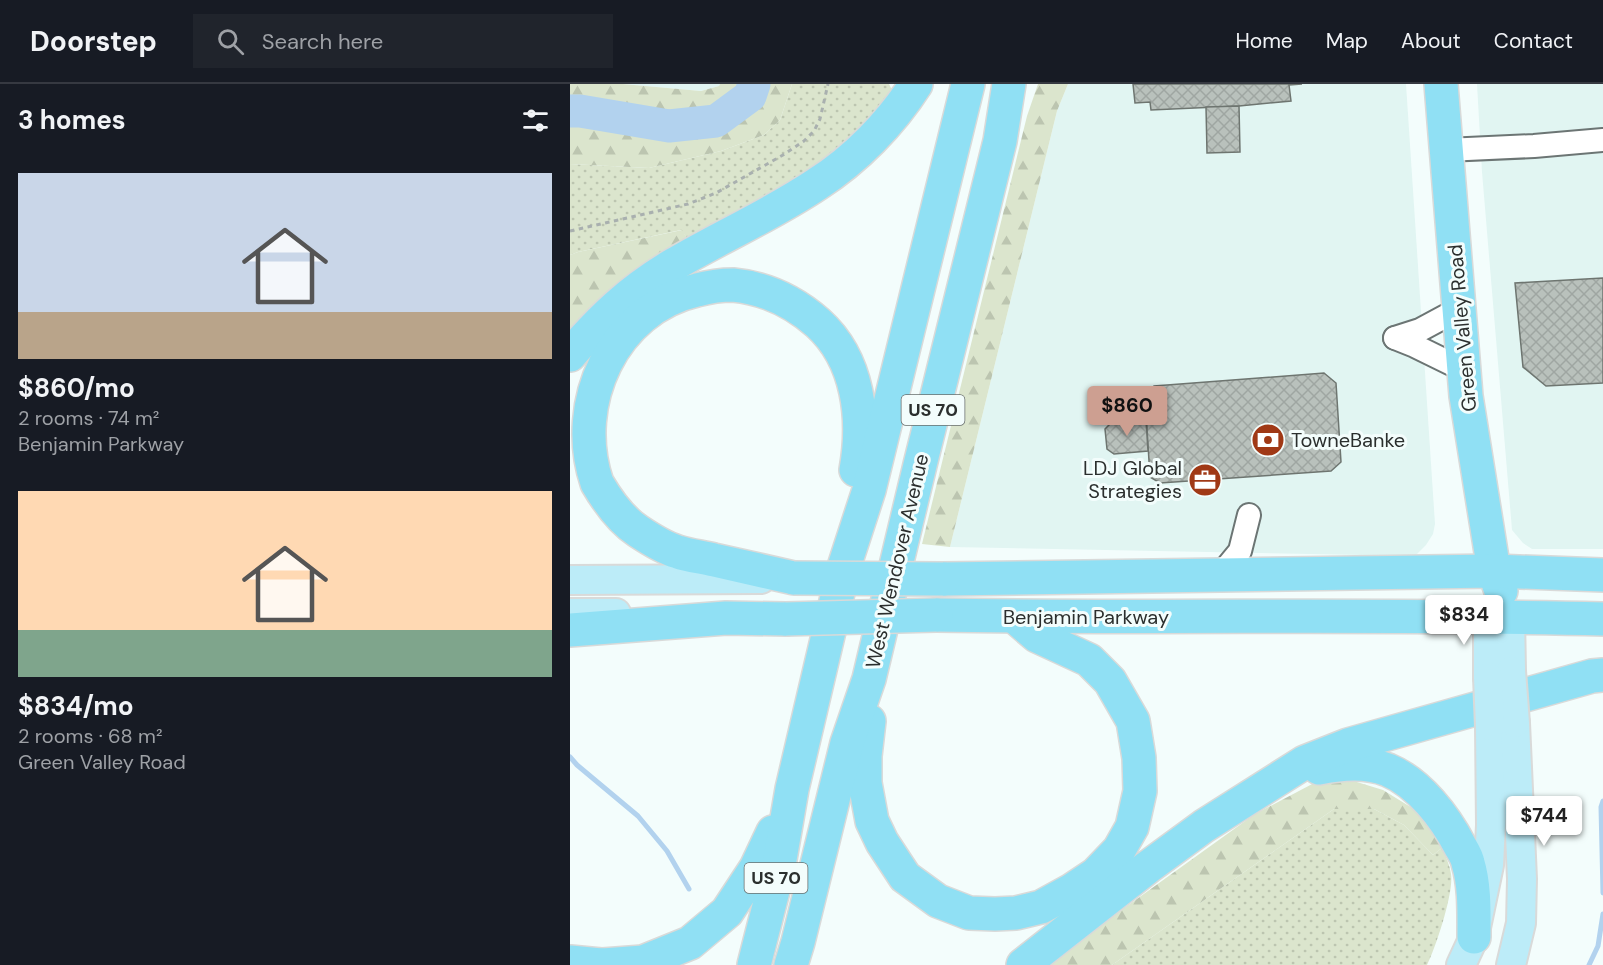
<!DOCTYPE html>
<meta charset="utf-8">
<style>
body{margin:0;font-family:"DM Sans",sans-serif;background:#20242c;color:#f1f3f6;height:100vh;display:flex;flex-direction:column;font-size:22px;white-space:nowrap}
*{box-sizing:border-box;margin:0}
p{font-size:20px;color:#9ea1a6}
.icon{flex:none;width:33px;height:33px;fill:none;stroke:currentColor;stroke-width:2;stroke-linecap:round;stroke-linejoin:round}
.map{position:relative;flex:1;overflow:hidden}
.drawer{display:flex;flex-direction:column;background:#171b24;width:570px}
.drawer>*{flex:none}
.price{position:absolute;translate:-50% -51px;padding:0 14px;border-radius:6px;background:#fff;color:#222;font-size:20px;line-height:39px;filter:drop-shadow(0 2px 3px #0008)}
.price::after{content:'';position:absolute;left:50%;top:36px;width:18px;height:14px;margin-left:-9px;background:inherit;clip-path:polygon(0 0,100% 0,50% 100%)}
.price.active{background:#cd9f91;color:#111}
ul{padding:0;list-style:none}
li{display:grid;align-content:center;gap:12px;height:318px;padding:0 18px}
li span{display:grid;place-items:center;height:186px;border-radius:0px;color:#555}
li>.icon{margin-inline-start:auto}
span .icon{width:108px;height:108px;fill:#fffc;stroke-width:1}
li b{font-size:26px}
h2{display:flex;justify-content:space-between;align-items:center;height:72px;padding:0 18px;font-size:26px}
header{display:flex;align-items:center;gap:36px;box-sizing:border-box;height:84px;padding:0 30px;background:#171b24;border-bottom:2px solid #363941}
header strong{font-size:28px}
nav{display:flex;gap:33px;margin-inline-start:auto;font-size:21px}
.search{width:420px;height:54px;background:#20242c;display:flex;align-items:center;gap:15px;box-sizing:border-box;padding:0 21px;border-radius:0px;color:#9ea1a6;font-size:22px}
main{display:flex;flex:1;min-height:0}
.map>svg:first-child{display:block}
</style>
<header>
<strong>Doorstep</strong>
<div class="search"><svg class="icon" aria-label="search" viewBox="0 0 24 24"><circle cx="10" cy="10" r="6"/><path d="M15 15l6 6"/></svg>Search here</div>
<nav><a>Home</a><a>Map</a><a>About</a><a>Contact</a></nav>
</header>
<main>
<section class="drawer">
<h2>3 homes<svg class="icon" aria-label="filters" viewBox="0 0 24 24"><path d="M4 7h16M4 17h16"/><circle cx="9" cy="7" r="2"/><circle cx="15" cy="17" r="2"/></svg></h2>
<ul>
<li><span style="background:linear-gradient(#c9d6e8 75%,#b9a48a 0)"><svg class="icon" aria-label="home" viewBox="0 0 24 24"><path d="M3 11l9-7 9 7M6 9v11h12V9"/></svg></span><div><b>$860/mo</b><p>2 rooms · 74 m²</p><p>Benjamin Parkway</p></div></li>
<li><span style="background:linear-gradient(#ffd9b3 75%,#7fa58c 0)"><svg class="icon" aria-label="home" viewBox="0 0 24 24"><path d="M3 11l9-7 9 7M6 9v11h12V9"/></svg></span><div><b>$834/mo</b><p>2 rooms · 68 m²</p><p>Green Valley Road</p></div></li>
</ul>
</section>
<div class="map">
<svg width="1033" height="881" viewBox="0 0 1033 881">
<defs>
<pattern id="grass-dots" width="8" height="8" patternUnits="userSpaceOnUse" patternTransform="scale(1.5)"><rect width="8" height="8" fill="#dbe5cd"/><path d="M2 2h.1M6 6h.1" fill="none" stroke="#bcc5b0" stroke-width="1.8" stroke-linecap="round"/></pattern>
<pattern id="forest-firs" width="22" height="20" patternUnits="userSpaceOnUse" patternTransform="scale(1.5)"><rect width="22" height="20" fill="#dbe5cd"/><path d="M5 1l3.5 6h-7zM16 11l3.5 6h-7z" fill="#bcc5b0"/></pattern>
<pattern id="building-cross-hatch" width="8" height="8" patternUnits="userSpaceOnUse" patternTransform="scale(1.5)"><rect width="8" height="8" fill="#b9c1bc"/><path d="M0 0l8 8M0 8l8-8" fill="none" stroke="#9fa6a2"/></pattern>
</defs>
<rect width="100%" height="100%" fill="#f3fdfc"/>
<g fill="#e1f5f2">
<path d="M53,0H150L149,2L131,7Z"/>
<path d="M498,0H836L865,440L863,450L856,461L845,472L380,463L487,27Z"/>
<path d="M907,0H1033V465H962L953,459L942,446L912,88Z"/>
</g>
<g fill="url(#grass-dots)">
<path d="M222,0H319L324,10L290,46L257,75L211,107L117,154L111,146L8,168L0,171V80L79,84L151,67L194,51L210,36Z"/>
<path d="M764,725H804L834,741L863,771L873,763C875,772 880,781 881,790C884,808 866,863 857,881H542Z"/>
</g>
<g fill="url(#forest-firs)">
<path d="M0,0H53L131,7L149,2L150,0H222L210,36L194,51L151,67L79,84L0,80Z"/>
<path d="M468,0H498L487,27L380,463L352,460L457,32Z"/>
<path d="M112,146L117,154L62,188L11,236L0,249V171L8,168Z"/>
<path d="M777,695L813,706L847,727L873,763L863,771L834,741L804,725H764L542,881H475L685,730L746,698Z"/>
</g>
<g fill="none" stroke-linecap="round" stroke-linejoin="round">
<g stroke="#b2d2ee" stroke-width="5">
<path d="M0,673L7,681L68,732L97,767L119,805"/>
<path d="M1033,717L1031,723L1033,809"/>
<path d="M1019,881L1028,862L1033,830"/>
</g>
<path stroke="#b2d2ee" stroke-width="33" d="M0,27H10L99,42L146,37L180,12L184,0"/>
</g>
<g fill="url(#building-cross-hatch)" stroke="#6e7570" stroke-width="1.5">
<path d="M563,0H732L719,1L721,17L669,22L581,26L580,18L565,19Z"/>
<path d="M669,22L670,68L637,69L636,23Z"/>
<path d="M1033,194V299L976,302L953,283L945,199Z"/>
<path d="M754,289L766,299L771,378L761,387L590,399L580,393L575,312L584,302Z"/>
<path d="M576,337L578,367L544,370L537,365L535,345L542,338Z"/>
</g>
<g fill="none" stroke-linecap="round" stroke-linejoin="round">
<g stroke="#6c7574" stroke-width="26">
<g id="minor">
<path d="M876,66L964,62L1033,56"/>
<path d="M825,254L845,262L894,286"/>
<path d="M825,254L850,246L889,225"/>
<path d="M651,490L670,467L679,431"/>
</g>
</g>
<g stroke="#d9dad9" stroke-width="32">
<g id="major">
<path d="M0,496L191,495"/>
<path d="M0,529H46"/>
<path d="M940,532L941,587"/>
<path d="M918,593V532"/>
<path d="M891,881L904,853L919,781L921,741L920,642"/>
<path d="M941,881L951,839L952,795L945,639"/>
</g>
</g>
<g stroke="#d9dad9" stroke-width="36">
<g id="highway">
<path d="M871,0L896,312L924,487L931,507"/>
<path d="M0,271C31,234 61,206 103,181C150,153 201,131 247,100C286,75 321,39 346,0"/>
<path d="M224,494C197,488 170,482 144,476C132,473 120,472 108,468C94,464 80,455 68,447C51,436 37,416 27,399C0,319 43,225 127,206C138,203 151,201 163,201C195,204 224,218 248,239C289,276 295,335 286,386"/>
<path d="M373,495L924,487L1033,491"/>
<path d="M366,531C588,535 811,529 1033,535"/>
<path d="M0,546L156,534L216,535"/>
<path d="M299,637L295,672V699L302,737L312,758L335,793L368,817L399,829L425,830L446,829L471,823L502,806L526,790L549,766L562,743L570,707L569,674L563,637L540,597L519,576L467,552L445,533"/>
<path d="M749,684C771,680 795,677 818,686C849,699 875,733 890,762C893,767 897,773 898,779C905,802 904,828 904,853"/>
<path d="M0,878L31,881"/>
<path d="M33,881L73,878L120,859L157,828L186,784L203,748"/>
<path d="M184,881L208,787L222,705L274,483L299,406L398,0"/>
<path d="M221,881L228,858L277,659L299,595L350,381L430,57L439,0"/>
<path d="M453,881L578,783L634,742L735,678L778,661L1022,592L1033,591"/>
</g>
</g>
<path stroke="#a9b0af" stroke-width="3" stroke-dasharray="4.5 4.5" stroke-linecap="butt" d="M0,147L118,120L146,109L213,71L234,57L244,47L250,35L258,0"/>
<use href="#minor" stroke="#fff" stroke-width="22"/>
<use href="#major" stroke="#bcecf8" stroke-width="28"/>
<use href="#highway" stroke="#90e0f4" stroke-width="33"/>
<g stroke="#d9dad9" stroke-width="32" stroke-linecap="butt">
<g id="major-bridge">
<path d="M941,587L945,639"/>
<path d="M918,593L920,642"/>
</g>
</g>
<g stroke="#d9dad9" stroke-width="36" stroke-linecap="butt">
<g id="highway-bridge">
<path d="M224,494L373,495"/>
<path d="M216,535L366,531"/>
</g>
</g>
<use href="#major-bridge" stroke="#bcecf8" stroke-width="28"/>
<use href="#highway-bridge" stroke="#90e0f4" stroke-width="33"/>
</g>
<defs>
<g id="bank-disc" transform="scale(1.725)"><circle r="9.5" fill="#a03916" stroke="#f3fdfc"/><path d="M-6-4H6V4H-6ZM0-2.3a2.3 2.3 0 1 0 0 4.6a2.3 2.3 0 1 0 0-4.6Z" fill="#fff"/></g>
<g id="office-disc" transform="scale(1.725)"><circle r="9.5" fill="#a03916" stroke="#f3fdfc"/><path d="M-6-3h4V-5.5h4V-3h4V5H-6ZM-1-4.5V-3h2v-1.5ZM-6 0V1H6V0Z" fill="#fff"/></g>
</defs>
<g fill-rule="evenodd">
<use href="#bank-disc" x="698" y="356"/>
<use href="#office-disc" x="635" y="396"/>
</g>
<g text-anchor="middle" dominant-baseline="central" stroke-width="6" stroke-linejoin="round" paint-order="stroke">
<g fill="#f3fdfc" stroke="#676d6c" stroke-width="1.5">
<rect x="331.5" y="311" width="63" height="30" rx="4.5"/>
<rect x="174.5" y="779" width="63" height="30" rx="4.5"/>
</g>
<g font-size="18" font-weight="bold" fill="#2b2f2e">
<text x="363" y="326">US 70</text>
<text x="206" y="794">US 70</text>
</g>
<g font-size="20" fill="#2b2f2e" stroke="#f3fdfc">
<text transform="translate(892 244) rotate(-95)">Green Valley Road</text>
<text transform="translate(327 477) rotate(-77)">West Wendover Avenue</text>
<text x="516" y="533">Benjamin Parkway</text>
</g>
<g font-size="20" fill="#2b2f2e" stroke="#f3fdfc" text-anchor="start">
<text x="721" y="356">TowneBanke</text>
<text x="612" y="384" text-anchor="end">LDJ Global<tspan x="612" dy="23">Strategies</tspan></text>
</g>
</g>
</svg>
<b class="price active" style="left:557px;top:353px">$860</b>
<b class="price" style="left:894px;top:562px">$834</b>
<b class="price" style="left:974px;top:763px">$744</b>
</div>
</main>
